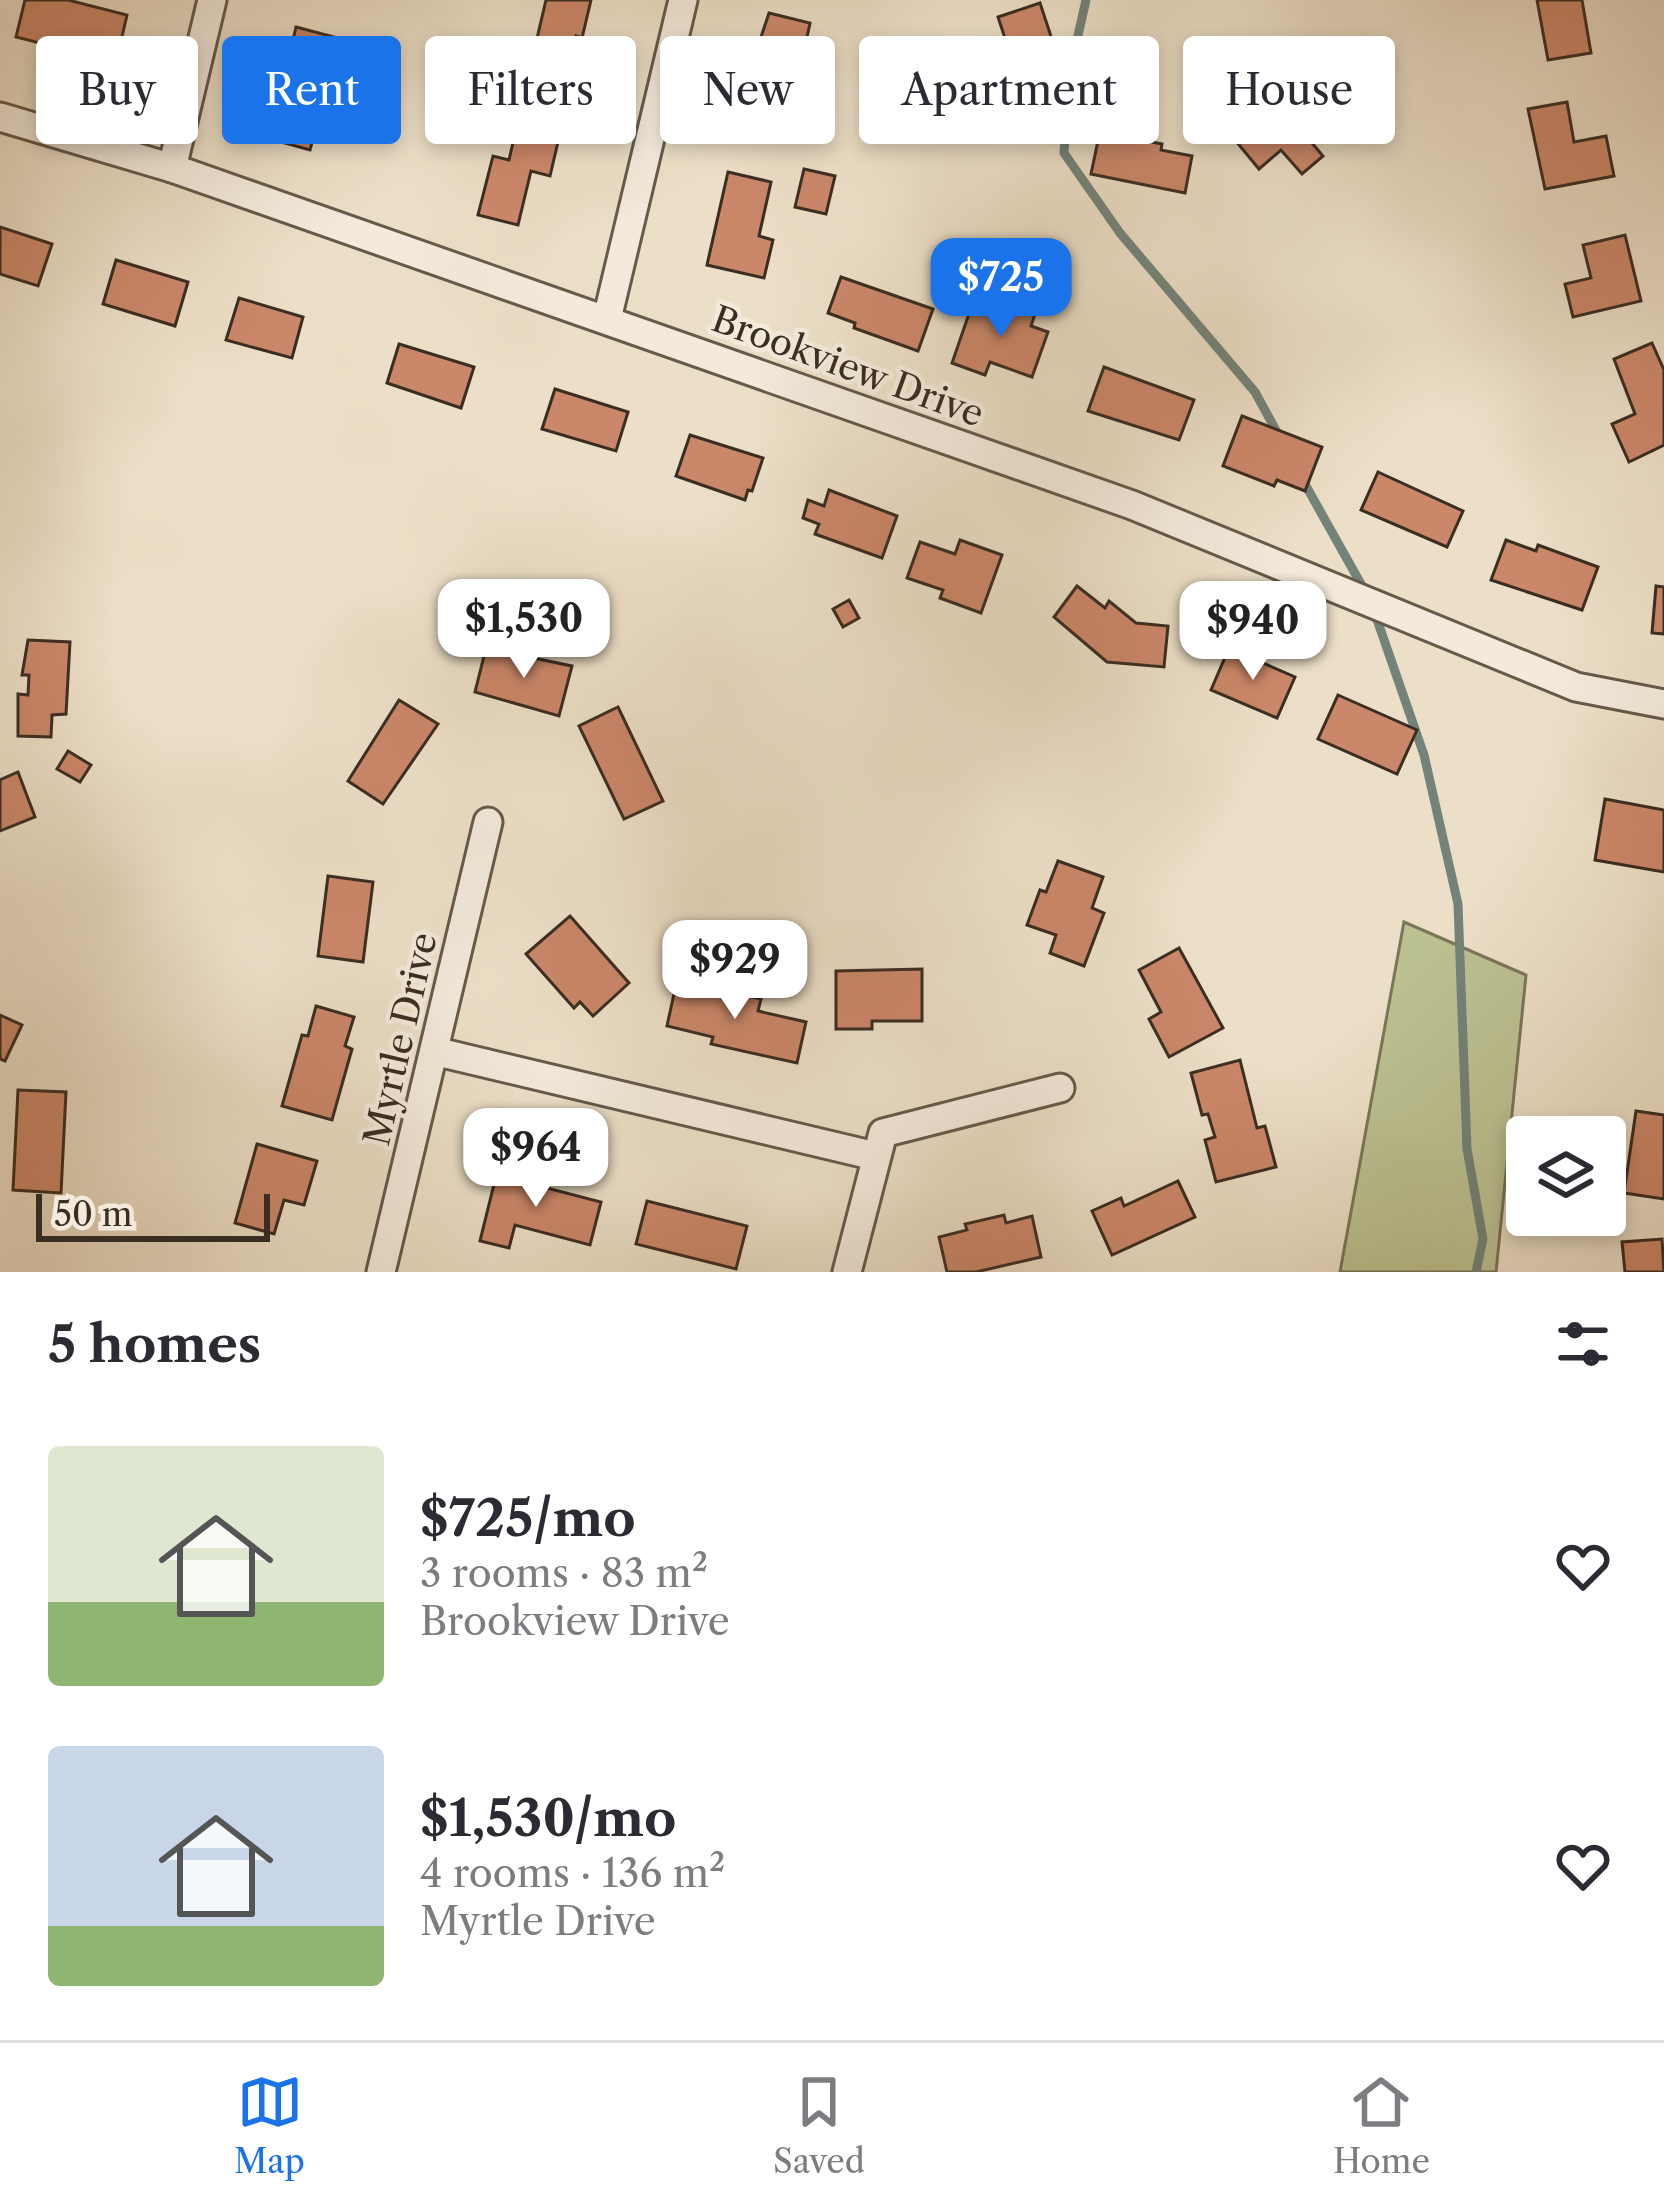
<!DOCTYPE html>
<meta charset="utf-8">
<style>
body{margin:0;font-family:"Libre Caslon Text",serif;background:#f7f7f7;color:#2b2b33;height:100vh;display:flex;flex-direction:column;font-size:45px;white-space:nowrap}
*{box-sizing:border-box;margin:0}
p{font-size:39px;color:#7c7c81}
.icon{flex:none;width:66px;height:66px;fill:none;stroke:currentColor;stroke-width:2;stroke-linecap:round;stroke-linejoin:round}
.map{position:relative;height:1272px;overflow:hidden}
.details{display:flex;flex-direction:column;background:#fff;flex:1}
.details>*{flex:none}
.guide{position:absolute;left:36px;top:36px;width:1593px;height:108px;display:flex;gap:24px}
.controls{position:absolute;left:1506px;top:1116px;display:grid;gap:24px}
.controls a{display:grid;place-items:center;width:120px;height:120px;border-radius:12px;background:#fff;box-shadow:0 6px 18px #0003;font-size:60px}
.scale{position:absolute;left:36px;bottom:30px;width:234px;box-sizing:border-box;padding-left:12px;border:6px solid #3a2d22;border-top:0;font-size:33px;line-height:42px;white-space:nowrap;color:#3a2d22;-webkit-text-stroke:9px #f3eadb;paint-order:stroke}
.price{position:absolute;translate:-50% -102px;padding:0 27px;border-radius:24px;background:#fff;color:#222;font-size:39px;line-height:78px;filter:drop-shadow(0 3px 6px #0008)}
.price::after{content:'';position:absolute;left:50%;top:72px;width:36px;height:27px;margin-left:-18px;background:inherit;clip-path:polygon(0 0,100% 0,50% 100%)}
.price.active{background:#1a73e8;color:#fff}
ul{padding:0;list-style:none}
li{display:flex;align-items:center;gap:36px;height:300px;padding:0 48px}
li span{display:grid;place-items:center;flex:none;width:336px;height:240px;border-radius:12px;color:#555}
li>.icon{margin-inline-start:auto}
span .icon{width:144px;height:144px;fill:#fffc;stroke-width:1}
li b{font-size:51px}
h2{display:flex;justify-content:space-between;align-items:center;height:144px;padding:0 48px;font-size:51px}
.tag{padding:0 42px;border-radius:12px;background:#fff;box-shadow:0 6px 18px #0003;font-size:42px;line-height:108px}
.tag.active{background:#1a73e8;color:#fff}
.dock{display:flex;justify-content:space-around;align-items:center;height:168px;border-top:3px solid #e1e1e2;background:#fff;font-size:33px;color:#7c7c81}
.dock a{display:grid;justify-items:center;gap:6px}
.dock .active{color:#1a73e8}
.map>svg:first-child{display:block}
</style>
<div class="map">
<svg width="1664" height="1272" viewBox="0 0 1664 1272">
<rect width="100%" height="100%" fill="#ecdfc7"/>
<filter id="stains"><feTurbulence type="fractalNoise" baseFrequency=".00167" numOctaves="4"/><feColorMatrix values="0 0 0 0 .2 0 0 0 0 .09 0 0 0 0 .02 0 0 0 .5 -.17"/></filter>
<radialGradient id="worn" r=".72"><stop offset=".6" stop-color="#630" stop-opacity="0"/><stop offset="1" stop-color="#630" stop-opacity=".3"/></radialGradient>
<path fill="#bcc192" stroke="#7b775a" stroke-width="3" d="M1404,922L1526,975L1496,1272H1340Z"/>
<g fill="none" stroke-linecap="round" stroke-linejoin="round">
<g stroke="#738379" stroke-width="9">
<path d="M1086,0L1068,80L1064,153L1120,233L1255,392L1279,436"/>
<path d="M1301,477L1366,593"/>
<path d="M1373,608L1424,755L1458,904L1467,1149L1483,1239L1476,1272"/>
</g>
</g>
<g fill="#cb876a" stroke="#3a2d22" stroke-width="3">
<path d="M25,0H68L127,15L115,67L74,57L75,52L16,37Z"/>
<path d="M546,0H591L582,38L576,36L573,49L579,50L571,87L528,77Z"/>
<path d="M1537,0H1582L1591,53L1548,60Z"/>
<path d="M1040,3L1072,100L1030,114L998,17Z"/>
<path d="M769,13L810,23L805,47L825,51L819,76L799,72L797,80L802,81L794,114L799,115L796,130L790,129L789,134L747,124L759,60L754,58Z"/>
<path d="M296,27L338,38L327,81L343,85L335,115L321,110L310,150L270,139Z"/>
<path d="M1331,72L1356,102L1340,122L1337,119L1327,127L1317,115L1302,131L1323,156L1302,174L1281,150L1259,169L1230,134L1282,91L1293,104Z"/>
<path d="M1567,102L1574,142L1606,136L1614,176L1545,189L1528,109Z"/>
<path d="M522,103L565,112L550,176L531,171L518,225L478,215L493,156L509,160Z"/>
<path d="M1100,131L1137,135L1136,139L1162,144L1161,150L1192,156L1185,193L1091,174Z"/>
<path d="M804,169L835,176L826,214L795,207Z"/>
<path d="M728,172L771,182L759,236L773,240L764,278L707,265Z"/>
<path d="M0,227L52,244L38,286L0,274Z"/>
<path d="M1625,235L1641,301L1573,317L1565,284L1591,278L1583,245Z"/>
<path d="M116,260L188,282L175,326L103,304Z"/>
<path d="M841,277L933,309L918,351L854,328L855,323L828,313Z"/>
<path d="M239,298L303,317L292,358L226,340Z"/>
<path d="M1008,301L1036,311L1031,326L1048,332L1032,377L990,362L985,375L952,363L972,305L1003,316Z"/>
<path d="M1652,343L1664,370V445L1629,462L1612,424L1635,414L1614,359Z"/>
<path d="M399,344L474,367L461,408L387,383Z"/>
<path d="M1104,367L1194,400L1179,440L1088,411Z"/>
<path d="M555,389L628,412L616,451L542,429Z"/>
<path d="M1242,416L1322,447L1305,491L1277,480L1274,486L1223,466Z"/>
<path d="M690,435L763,458L752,491L748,490L745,500L676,476Z"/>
<path d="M1378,472L1463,511L1447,547L1361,510Z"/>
<path d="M829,490L897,516L882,558L815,534L819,524L803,518L808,500L824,506Z"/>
<path d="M960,540L1002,555L981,613L940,598L943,590L907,578L920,542L955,554Z"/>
<path d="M1506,540L1536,551L1538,545L1598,567L1582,610L1491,580Z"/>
<path d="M1077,586L1105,608L1109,601L1136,623L1168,626L1164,667L1107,662L1054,617Z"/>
<path d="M1656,586L1664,587V634L1652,633Z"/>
<path d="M849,600L859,618L843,627L833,609Z"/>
<path d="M28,640L70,642L66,714L52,715L51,737L18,736V694L28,695L29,675H22Z"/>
<path d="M486,648L572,666L559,716L475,692Z"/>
<path d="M1229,648L1295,677L1277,718L1211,690Z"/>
<path d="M1338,695L1417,730L1397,774L1318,739Z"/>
<path d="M399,700L438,724L383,804L348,781Z"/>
<path d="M618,707L663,801L624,819L579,726Z"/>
<path d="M68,751L91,765L80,782L57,769Z"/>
<path d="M18,772L35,817L0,831V780Z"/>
<path d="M1605,799L1664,810V872L1595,860Z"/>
<path d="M1058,861L1103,877L1092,908L1104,913L1084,966L1050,953L1056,935L1027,925L1040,890L1046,892Z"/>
<path d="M328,876L373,882L363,962L318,956Z"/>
<path d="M570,916L629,983L593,1016L580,1002L574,1008L526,954Z"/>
<path d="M1179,948L1223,1028L1169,1057L1149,1019L1161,1012L1139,970Z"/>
<path d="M922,969V1021H872V1029H836V971Z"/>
<path d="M677,980L761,999L758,1011L806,1022L797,1063L711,1044L713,1037L667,1026Z"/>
<path d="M316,1006L354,1017L345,1046L352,1049L332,1120L282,1106L302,1035L308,1036Z"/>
<path d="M0,1015L22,1025L5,1061L0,1059Z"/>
<path d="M1240,1060L1257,1128L1265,1126L1276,1167L1216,1182L1205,1140L1215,1137L1208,1114L1202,1115L1191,1073Z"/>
<path d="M18,1090L66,1092L61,1193L13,1190Z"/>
<path d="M1636,1111L1664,1115V1199L1624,1193Z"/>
<path d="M257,1144L317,1161L304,1205L284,1200L274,1234L235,1223Z"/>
<path d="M499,1164L542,1175L539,1186L601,1202L590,1245L515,1225L509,1248L480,1241Z"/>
<path d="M1178,1181L1195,1217L1112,1255L1092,1211L1121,1198L1124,1206Z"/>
<path d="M647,1201L747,1226L736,1269L636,1244Z"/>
<path d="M1004,1215L1006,1223L1032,1216L1041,1257L976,1272H947L939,1237L967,1230L965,1224Z"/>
<path d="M1662,1239L1664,1272H1625L1622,1242Z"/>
</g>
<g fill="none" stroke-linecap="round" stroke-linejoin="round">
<g stroke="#665a4b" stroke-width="33">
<g id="minor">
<path d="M0,117L172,168L1132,505L1576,687L1664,704"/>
<path d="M172,168L212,0"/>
<path d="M607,319L683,0"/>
<path d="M434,1051L875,1156"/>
<path d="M381,1272L488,822"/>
<path d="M847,1272L883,1133L1060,1088"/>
</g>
</g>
<use href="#minor" stroke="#f3eadb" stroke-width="27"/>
</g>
<g text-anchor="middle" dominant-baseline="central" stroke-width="9" stroke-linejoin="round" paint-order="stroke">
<g font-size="36" fill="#3a2d22" stroke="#f3eadb">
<text transform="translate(848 366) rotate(20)">Brookview Drive</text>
<text transform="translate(400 1039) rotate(-77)">Myrtle Drive</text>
</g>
</g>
<rect width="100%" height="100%" filter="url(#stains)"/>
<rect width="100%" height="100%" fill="url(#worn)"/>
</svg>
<div class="controls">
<a><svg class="icon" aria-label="layers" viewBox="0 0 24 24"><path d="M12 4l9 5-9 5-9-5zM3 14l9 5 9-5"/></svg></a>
</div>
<div class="scale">50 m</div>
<b class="price active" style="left:1001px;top:340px">$725</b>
<b class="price" style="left:524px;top:681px">$1,530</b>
<b class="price" style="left:1253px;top:683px">$940</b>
<b class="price" style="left:735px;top:1022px">$929</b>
<b class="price" style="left:536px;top:1210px">$964</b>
<div class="guide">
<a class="tag">Buy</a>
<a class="tag active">Rent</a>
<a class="tag">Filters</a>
<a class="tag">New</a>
<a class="tag">Apartment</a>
<a class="tag">House</a>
</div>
</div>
<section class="details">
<h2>5 homes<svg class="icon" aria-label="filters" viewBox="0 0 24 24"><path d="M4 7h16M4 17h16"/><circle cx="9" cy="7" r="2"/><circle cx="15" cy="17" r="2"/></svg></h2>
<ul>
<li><span style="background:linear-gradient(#dfe7d0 65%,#8fb573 0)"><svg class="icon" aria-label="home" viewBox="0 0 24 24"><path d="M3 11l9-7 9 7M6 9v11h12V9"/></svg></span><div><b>$725/mo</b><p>3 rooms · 83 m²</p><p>Brookview Drive</p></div><svg class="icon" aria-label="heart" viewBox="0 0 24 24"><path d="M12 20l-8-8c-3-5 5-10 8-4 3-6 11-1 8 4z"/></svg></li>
<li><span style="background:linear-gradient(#c9d6e8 75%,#8fb573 0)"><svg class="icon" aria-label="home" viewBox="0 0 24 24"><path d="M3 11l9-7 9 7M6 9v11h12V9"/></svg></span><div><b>$1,530/mo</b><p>4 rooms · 136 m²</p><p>Myrtle Drive</p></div><svg class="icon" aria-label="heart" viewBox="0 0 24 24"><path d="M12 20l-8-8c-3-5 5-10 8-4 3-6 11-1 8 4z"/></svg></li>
</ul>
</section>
<nav class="dock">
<a class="active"><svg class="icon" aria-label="map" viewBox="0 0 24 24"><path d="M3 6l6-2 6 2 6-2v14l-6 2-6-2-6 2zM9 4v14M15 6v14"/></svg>Map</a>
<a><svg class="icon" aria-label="saved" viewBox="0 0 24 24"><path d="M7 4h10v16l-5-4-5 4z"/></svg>Saved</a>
<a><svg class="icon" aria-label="home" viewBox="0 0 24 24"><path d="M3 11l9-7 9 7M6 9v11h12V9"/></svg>Home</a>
</nav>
